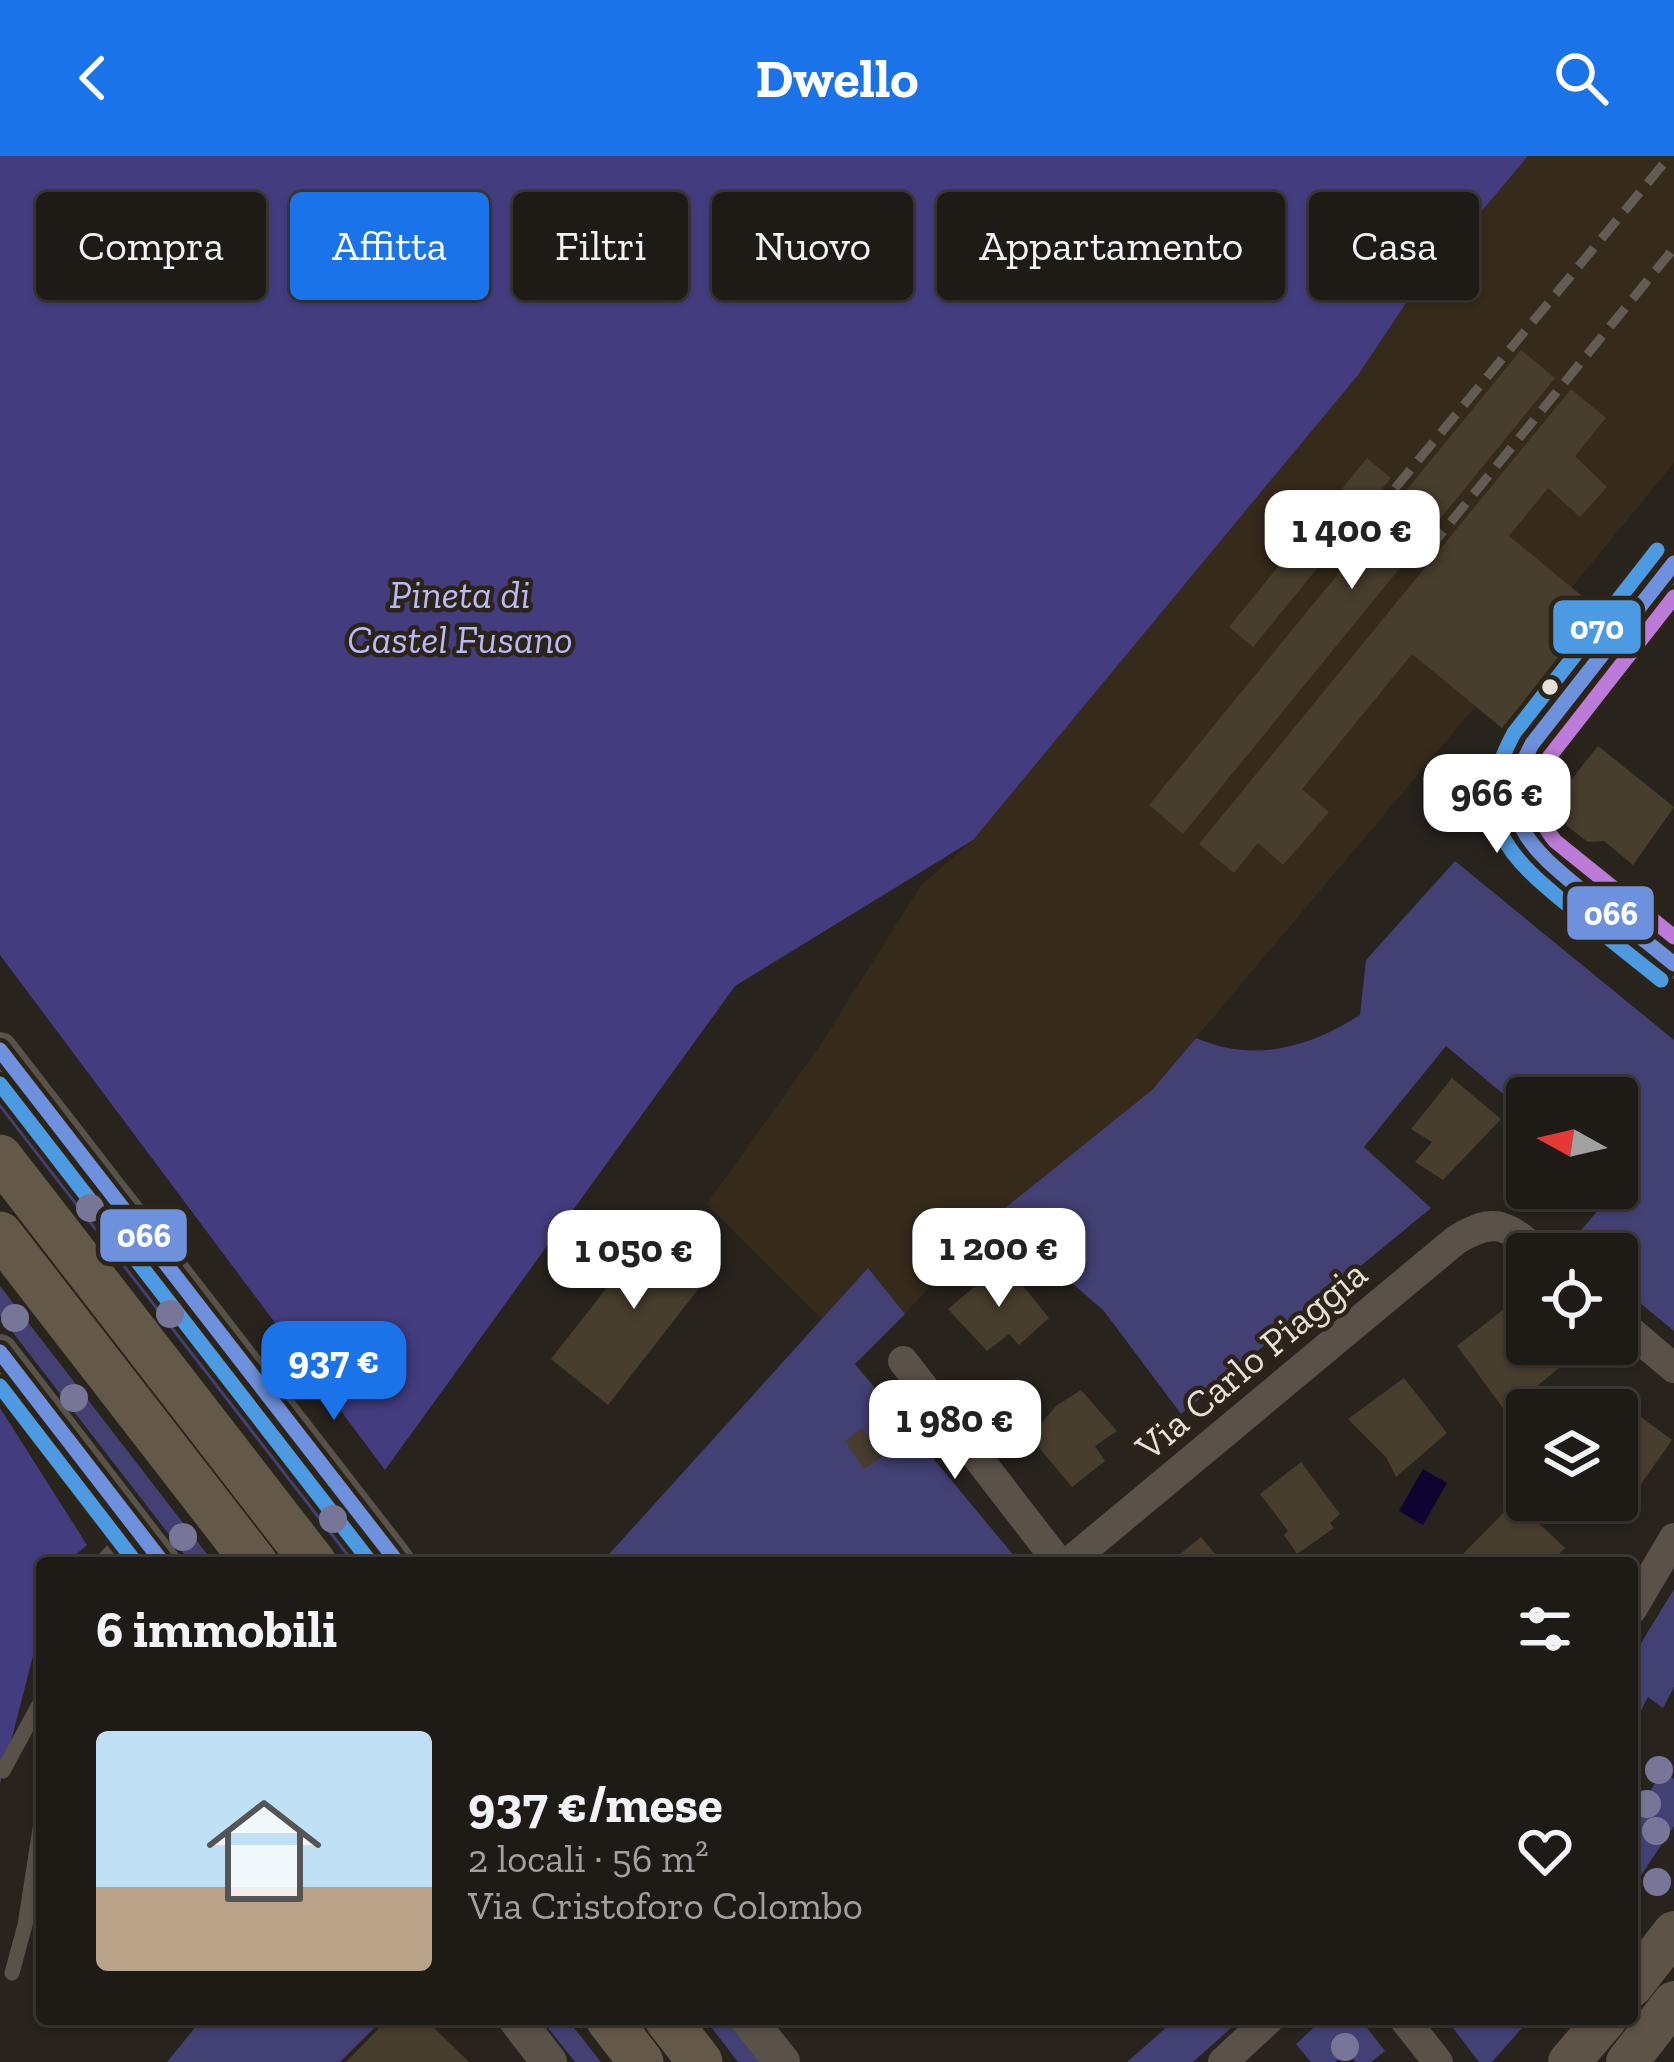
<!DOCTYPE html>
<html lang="it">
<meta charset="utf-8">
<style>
body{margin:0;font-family:"Zilla Slab",serif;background:#2b2723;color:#f1f3f6;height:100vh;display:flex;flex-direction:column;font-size:45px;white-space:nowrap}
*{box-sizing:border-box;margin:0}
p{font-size:39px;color:#a1a1a1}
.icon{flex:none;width:66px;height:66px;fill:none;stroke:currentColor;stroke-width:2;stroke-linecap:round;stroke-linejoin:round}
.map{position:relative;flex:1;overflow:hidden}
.drawer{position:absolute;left:36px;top:1401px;width:1602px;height:468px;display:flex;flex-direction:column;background:#1e1a16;border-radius:12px;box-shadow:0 3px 9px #0004,0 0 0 3px #3c3835}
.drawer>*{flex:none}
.guide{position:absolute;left:36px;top:36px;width:1602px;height:108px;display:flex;gap:24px}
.needle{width:78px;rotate:278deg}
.controls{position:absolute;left:1506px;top:921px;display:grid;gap:24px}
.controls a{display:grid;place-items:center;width:132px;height:132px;border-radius:12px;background:#1e1a16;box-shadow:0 3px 9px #0004,0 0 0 3px #3c3835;font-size:60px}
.price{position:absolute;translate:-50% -102px;padding:0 27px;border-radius:24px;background:#fff;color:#222;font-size:39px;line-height:78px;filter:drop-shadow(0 3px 6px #0008)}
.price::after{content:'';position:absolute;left:50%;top:72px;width:36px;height:27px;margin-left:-18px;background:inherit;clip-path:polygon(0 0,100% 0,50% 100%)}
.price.on{background:#1a73e8;color:#fff}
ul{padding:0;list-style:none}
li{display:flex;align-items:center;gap:36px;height:300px;padding:0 60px}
li span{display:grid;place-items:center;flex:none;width:336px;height:240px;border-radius:12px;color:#555}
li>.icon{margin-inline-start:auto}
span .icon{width:144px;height:144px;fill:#fffc;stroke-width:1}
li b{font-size:51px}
h2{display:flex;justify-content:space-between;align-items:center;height:144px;padding:0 60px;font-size:51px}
.pill{padding:0 42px;border-radius:12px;background:#1e1a16;box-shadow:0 3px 9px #0004,0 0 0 3px #3c3835;font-size:42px;line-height:108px}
.pill.on{background:#1a73e8;color:#fff}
header{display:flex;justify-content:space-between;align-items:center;height:156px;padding:0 60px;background:#1a73e8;color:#fff;font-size:54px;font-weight:800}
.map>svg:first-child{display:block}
</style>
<header><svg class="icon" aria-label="back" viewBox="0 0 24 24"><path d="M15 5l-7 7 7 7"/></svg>Dwello<svg class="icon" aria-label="search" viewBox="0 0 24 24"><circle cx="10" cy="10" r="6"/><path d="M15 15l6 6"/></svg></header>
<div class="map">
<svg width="1674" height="1906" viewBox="0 0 1674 1906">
<rect width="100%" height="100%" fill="#28231d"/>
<path fill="#362a1a" d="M1528,0H1674V307L1572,431L1599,454L1502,572L1475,551L1152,934L995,1060L905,1158L868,1113L822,1163L707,1048L821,888L921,729L973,684L1358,219L1412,138Z"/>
<g fill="#434074">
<path d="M1455,705L1674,884V1175L1617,1128V1098L1578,1096L1577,1079L1617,1032V942H1527V958L1446,890L1364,991L1431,1052L1181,1258L1104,1155L995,1060L1152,934L1196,882C1254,907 1308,892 1360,859L1366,804Z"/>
<path d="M0,923L376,1407H352L0,952Z"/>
<path d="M868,1112L905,1158L855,1208L1020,1407H601Z"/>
<path d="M0,1130L214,1407H191L0,1160Z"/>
<path d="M1674,1433V1531L1663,1552L1648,1541L1633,1570L1632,1502Z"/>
<path d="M1663,1615L1674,1623V1670L1632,1733V1633L1647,1640Z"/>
<path d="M202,1863H383L340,1906H167Z"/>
<path d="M541,1863H567L601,1906H575Z"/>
<path d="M705,1863H727L760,1906H738Z"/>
<path d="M1176,1863H1241L1193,1906H1127Z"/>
<path d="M1323,1863H1360L1385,1895L1371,1906H1356L1347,1896L1335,1906H1311L1296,1888Z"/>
<path d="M1446,1863H1530L1492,1906H1479Z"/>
</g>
<g fill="#433d7f">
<path d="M0,0H1528L1412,138L1358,219L973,684L735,830L385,1314L0,799Z"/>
<path d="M0,1252L87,1389L66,1407H42V1465L0,1628Z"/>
</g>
<path fill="#0f0331" d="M1423,1313L1447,1327L1423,1369L1399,1355Z"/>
<g fill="#483e2d">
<path d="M1521,194L1555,222L1183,678L1149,649Z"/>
<path d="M1571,233L1606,262L1575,300L1607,331L1580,361L1548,332L1509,380L1599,454L1502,572L1412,498L1302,633L1329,656L1283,709L1258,687L1234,717L1199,688Z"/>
<path d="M1367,302L1391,322L1253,491L1229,471Z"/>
<path d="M1598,590L1674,651L1633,709L1604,685L1588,686L1567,670L1556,643Z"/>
<path d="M1452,922L1501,963L1443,1024L1415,1006L1432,986L1411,973Z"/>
<path d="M660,1064L717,1109L608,1249L551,1203Z"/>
<path d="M1004,1106L1049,1162L1019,1189L1009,1178L987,1195L948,1153Z"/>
<path d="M1514,1145L1527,1160V1188H1550L1566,1206L1506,1256L1457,1190Z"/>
<path d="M1404,1222L1447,1277L1396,1321L1386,1301L1348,1263Z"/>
<path d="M1081,1234L1117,1275L1095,1290L1105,1305L1072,1331L1030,1281L1056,1250Z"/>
<path d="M1633,1255L1672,1284L1636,1335L1617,1317V1278Z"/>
<path d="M862,1272L882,1301L864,1313L845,1285Z"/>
<path d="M1301,1306L1340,1358L1330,1367L1334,1372L1297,1398L1284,1379L1288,1375L1260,1338Z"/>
<path d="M1515,1345L1565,1392L1550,1407H1469L1461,1400Z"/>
<path d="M1201,1381L1221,1405L1169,1407Z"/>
<path d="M388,1863H425L469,1906H346Z"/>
</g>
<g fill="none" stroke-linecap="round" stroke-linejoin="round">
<g stroke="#595249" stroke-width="15">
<path d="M101,1407L135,1370"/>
<path d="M3,1615L42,1543"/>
<path d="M12,1817L25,1769L42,1660"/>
</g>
<g stroke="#595249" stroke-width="30">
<path d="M1674,437L1659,426L1532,588C1508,627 1508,667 1540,700L1674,808"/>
<path d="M1617,1164L1674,1212"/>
<path d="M903,1205L1059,1407"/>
<path d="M1068,1407L1456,1084C1496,1059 1508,1070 1540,1098"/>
<path d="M1632,1453L1674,1382"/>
<path d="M1404,1863L1438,1906"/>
<path d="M1223,1906L1269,1863"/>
</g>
<g stroke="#595249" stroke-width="36">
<path d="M0,894L398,1407"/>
<path d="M0,1196L163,1407"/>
<path d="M516,1863L549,1906"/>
<path d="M748,1863L782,1906"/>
</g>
<g stroke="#5d5346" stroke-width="42">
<path d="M1632,1830L1674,1776"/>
<path d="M1569,1906L1606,1863"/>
<path d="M1627,1906L1674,1846"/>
</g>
<g stroke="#645949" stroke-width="45">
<path d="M0,1001L314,1407"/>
<path d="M0,1078L255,1407"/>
<path d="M608,1863L641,1906"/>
<path d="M667,1863L700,1906"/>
</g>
<g stroke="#625c54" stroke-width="9" stroke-dasharray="24 12" stroke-linecap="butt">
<path d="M1372,360L1670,0"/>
<path d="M1428,394L1674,92"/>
</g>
<g stroke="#2d2418" stroke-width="24">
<g id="bus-1">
<path d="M1674,407L1532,588C1492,662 1530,692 1585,737C1615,760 1644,784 1674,808"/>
<path d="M0,894L398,1407"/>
<path d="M0,1196L163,1407"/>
</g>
</g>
<g stroke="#2d2418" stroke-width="24">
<g id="bus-2">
<path d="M1657,394L1514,577C1467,664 1508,701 1574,754C1603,778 1632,801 1661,824"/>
<path d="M0,928L371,1407"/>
<path d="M0,1230L136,1407"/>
</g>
</g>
<g stroke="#2d2418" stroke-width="24">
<path id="bus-3" d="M1674,441L1550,600C1533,630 1532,657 1555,685L1674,781"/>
</g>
<use href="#bus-1" stroke="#6e91dd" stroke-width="15"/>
<use href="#bus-2" stroke="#4c9ae2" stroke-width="15"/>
<use href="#bus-3" stroke="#bd7bd9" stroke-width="15"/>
</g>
<g fill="#787698">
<circle cx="90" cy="1052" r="14"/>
<circle cx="170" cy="1158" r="14"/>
<circle cx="15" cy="1162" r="14"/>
<circle cx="74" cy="1242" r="14"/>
<circle cx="333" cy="1363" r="14"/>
<circle cx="183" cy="1381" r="14"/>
<circle cx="1659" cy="1614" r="14"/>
<circle cx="1647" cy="1648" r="14"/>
<circle cx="1656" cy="1675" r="14"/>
<circle cx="1657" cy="1726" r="14"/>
<circle cx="1345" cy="1891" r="14"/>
</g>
<circle fill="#e7e1da" stroke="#2d2418" stroke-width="4.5" cx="1550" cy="531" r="10"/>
<g text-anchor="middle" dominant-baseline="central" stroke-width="9" stroke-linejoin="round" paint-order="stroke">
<g font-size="39" font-style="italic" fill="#b9bafc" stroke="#2d2418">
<text x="460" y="438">Pineta di<tspan x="460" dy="45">Castel Fusano</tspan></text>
</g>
<g font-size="39" fill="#e7e1da" stroke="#2d2418">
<text transform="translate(1251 1204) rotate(-40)">Via Carlo Piaggia</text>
</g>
</g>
<g stroke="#2d2418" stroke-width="4.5">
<rect x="1551" y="442" width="92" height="58" rx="12" fill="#4c9ae2"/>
<rect x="1565" y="728" width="91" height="58" rx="12" fill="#6e91dd"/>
<rect x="98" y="1051" width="91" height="57" rx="12" fill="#6e91dd"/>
</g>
<g font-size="33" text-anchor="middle" font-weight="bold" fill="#fff">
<text x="1597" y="483">070</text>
<text x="1611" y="769">066</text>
<text x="144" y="1091">066</text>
</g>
</svg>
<div class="controls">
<a><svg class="needle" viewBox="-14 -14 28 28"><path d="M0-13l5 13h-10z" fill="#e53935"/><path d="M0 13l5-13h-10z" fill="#a1a1a1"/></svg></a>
<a><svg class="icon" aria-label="locate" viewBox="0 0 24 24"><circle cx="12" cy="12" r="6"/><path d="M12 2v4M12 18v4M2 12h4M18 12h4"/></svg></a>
<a><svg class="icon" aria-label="layers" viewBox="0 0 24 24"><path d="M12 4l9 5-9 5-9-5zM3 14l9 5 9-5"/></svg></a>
</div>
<b class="price" style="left:1352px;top:436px">1 400 €</b>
<b class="price" style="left:1497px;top:700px">966 €</b>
<b class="price" style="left:999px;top:1154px">1 200 €</b>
<b class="price" style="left:634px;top:1156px">1 050 €</b>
<b class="price on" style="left:334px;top:1267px">937 €</b>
<b class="price" style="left:955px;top:1326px">1 980 €</b>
<div class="guide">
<a class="pill">Compra</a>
<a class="pill on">Affitta</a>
<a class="pill">Filtri</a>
<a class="pill">Nuovo</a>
<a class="pill">Appartamento</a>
<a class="pill">Casa</a>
</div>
<section class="drawer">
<h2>6 immobili<svg class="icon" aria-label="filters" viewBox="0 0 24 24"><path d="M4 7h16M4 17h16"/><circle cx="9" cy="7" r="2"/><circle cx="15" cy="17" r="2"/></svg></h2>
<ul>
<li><span style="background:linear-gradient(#bfe0f5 65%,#b9a48a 0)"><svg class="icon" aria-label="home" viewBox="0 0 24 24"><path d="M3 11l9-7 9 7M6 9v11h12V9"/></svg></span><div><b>937 €/mese</b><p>2 locali · 56 m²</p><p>Via Cristoforo Colombo</p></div><svg class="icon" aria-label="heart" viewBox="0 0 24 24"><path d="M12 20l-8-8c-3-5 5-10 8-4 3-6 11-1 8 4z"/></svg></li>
</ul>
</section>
</div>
